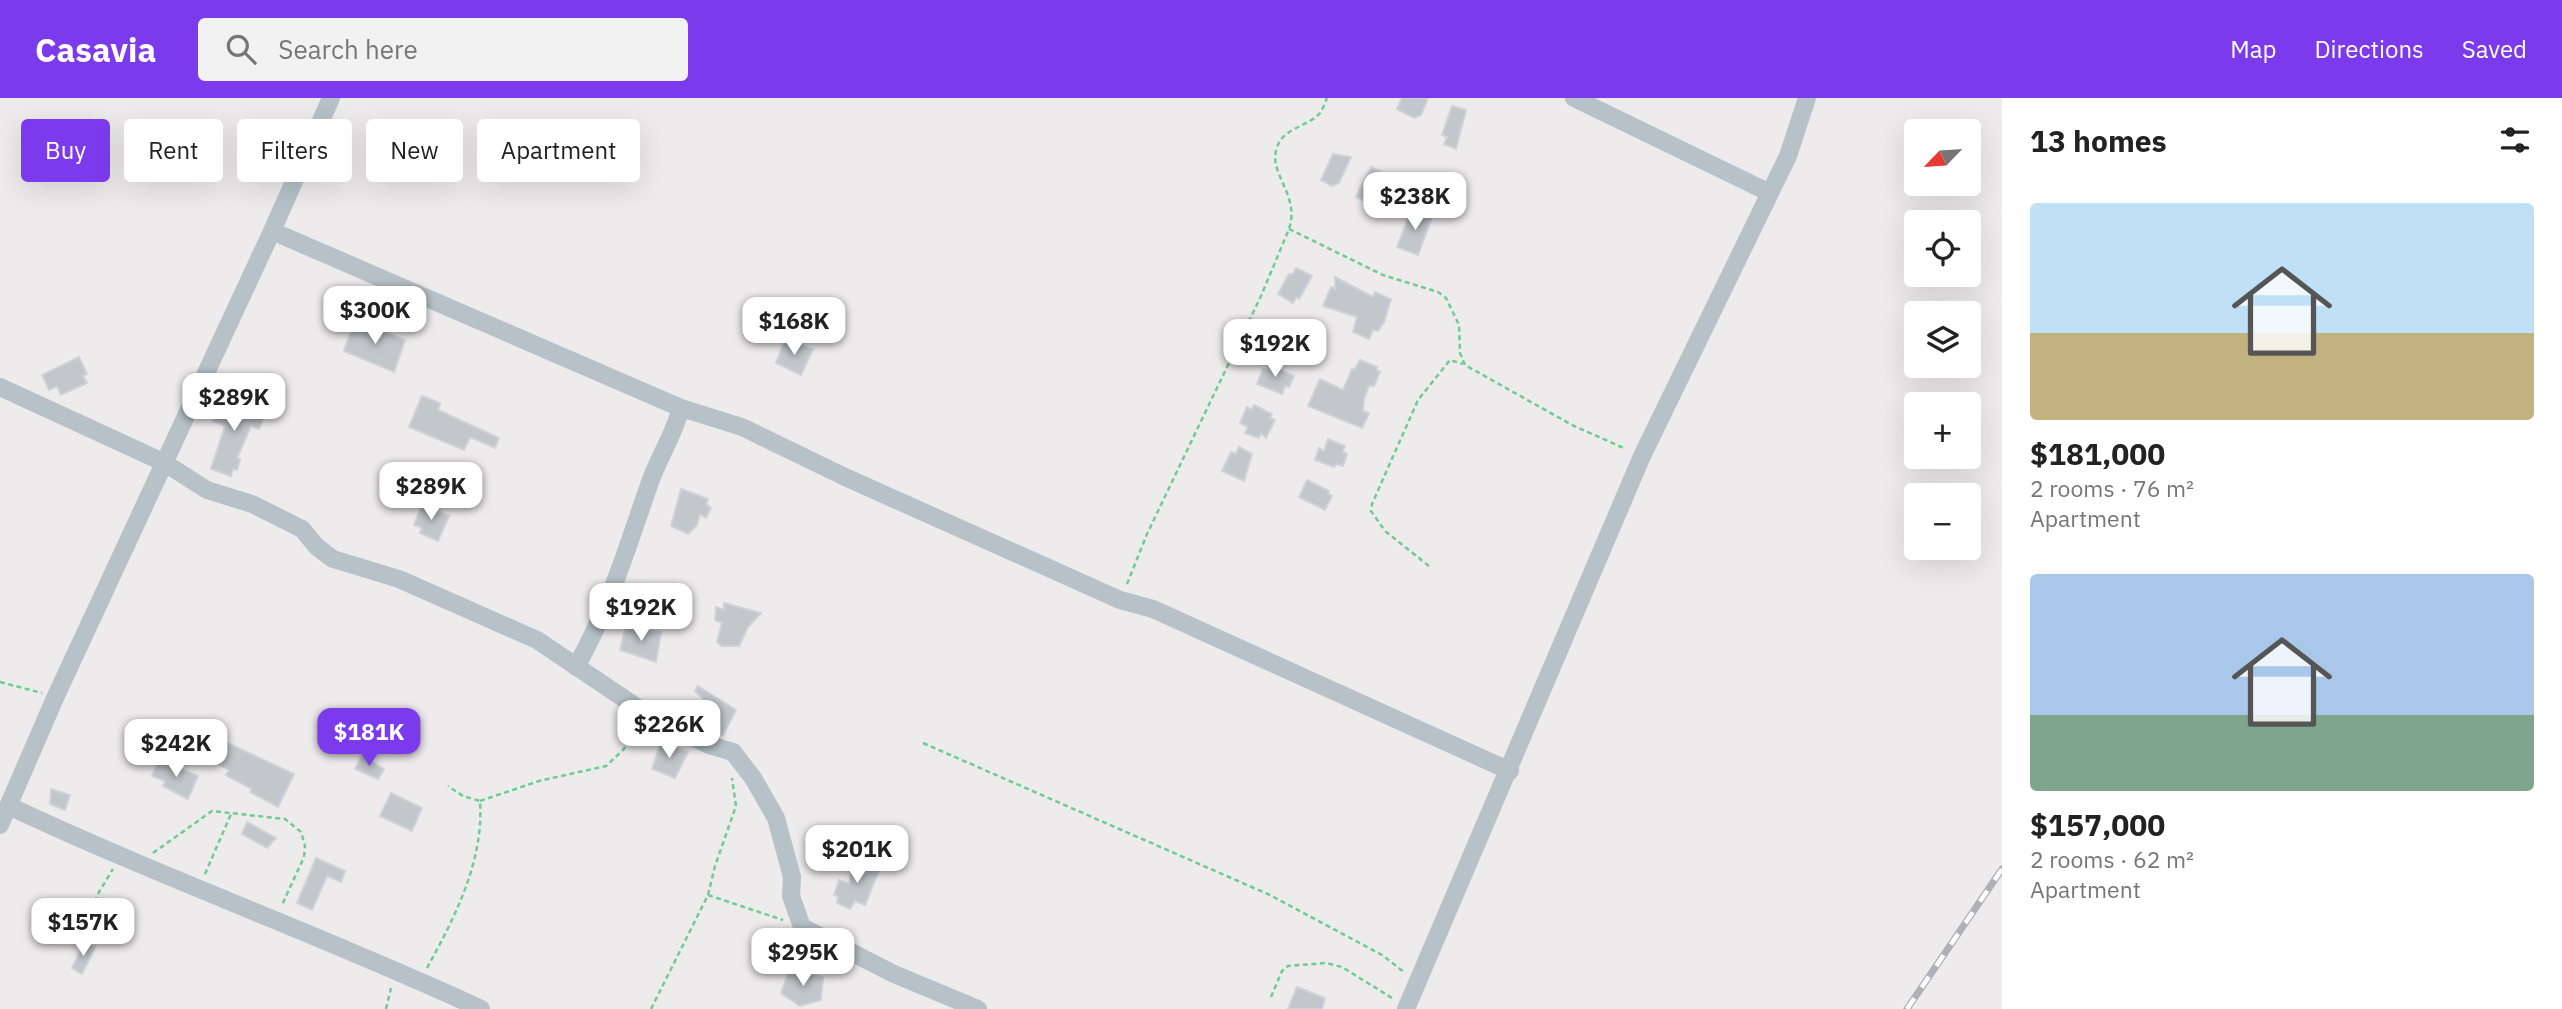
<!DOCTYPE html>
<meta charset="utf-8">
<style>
body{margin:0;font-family:"IBM Plex Sans",sans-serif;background:#f2f2f2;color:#222;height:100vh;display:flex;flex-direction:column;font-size:26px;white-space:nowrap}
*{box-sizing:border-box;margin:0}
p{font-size:23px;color:#767676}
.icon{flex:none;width:38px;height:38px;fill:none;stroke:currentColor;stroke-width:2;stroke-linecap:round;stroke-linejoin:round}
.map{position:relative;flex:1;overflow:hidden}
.panel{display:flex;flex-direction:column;background:#fff;width:560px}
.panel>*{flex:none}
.top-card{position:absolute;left:21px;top:21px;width:665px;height:63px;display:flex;gap:14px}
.needle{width:46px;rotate:245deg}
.tools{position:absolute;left:1904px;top:21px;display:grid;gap:14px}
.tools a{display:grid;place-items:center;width:77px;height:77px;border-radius:7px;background:#fff;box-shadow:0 7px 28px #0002;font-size:35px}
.price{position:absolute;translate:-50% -60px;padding:0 16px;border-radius:14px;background:#fff;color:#222;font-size:23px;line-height:46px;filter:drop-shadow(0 2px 4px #0008)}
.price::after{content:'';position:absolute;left:50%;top:42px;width:21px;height:16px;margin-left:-10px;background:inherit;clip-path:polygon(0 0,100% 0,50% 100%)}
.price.current{background:#7c3aed;color:#fff}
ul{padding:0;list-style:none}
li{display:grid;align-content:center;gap:14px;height:371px;padding:0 28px}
li span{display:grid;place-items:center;height:217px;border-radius:7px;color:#555}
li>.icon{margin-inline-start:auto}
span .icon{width:126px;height:126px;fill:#fffc;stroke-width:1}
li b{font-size:30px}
h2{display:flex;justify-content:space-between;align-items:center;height:84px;padding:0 28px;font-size:30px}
.tag{padding:0 24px;border-radius:7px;background:#fff;box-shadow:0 7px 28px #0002;font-size:24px;line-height:63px}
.tag.current{background:#7c3aed;color:#fff}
header{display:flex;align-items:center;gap:42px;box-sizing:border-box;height:98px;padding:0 35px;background:#7c3aed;color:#fff}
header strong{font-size:33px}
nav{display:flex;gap:38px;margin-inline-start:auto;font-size:24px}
.search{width:490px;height:63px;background:#f2f2f2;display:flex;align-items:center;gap:18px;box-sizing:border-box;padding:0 24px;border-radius:7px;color:#767676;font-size:26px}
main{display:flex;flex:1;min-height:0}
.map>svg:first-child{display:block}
</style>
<header>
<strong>Casavia</strong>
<div class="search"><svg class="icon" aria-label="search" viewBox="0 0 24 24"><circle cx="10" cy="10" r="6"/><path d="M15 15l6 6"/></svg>Search here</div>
<nav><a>Map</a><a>Directions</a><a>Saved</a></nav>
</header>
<main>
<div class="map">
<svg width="2002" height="911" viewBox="0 0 2002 911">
<rect width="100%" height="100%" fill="#eeebec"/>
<g fill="#c2c7cc" stroke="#cfd2d7" stroke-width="2">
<path d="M1402,0H1428L1421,17L1414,20L1397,11Z"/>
<path d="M1452,8L1466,12L1456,51L1444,46L1447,39L1442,37Z"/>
<path d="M1333,56L1351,59L1339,85L1332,88L1321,82Z"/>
<path d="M1371,69L1387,77L1385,80L1391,84L1382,104L1378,102L1375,108L1356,99Z"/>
<path d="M1412,111L1432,119L1418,157L1397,149Z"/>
<path d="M1296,170L1312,178L1299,201L1296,199L1293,205L1278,196L1289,176H1293Z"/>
<path d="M1335,179L1373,199L1375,194L1391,201L1384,224L1378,233L1373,232L1369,241L1353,234L1357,219L1323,208L1331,189L1335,191Z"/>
<path d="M355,222L405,242L394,274L344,253Z"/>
<path d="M1282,224L1309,237L1302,252L1296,253L1273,242Z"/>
<path d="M785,242L813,251L801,277L776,265Z"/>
<path d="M79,259L87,276L83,278L87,285L61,297L57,288L49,292L42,277Z"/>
<path d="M1360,262L1377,269L1376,272L1380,274L1374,288H1369L1364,301L1363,313L1369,315L1362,330L1308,308L1320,281L1343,292L1352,271H1355Z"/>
<path d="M1269,267L1294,278L1289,289L1285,288L1282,296L1257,286L1263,271L1267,272Z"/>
<path d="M224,298L265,316L259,331L251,328L237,360L240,361L237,372L233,371L231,378L211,371L225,328L213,323Z"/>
<path d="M422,298L440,305L438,312L499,340L495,350L470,339L464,352L409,329Z"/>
<path d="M1254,307L1272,316L1270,320L1275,322L1266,340L1261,335L1259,340L1245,335L1248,329L1240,325L1247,309L1252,312Z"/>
<path d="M1328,341L1345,348L1343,354L1347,356L1343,368L1337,366L1334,369L1315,362L1319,350L1324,353Z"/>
<path d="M1239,349L1252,356L1244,383L1222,373L1231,354L1236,356Z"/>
<path d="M1307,382L1329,393L1328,396L1332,398L1325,412L1299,399Z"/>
<path d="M681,391L708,401L706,406L711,410L706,420L700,416L697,427L688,436L671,428Z"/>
<path d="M422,406L449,418L438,443L420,435L422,430L414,427Z"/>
<path d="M724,505L761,515L748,529L739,548H722L717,544L722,525L715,522L716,509L724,512Z"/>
<path d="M626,528L661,534L656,564L620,552Z"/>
<path d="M698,588L736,612L723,637L705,627L715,612L695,593Z"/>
<path d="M221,642L294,676L278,709L250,694L252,691L226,677L229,672L211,662Z"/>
<path d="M661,644L688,654L675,680L652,671Z"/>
<path d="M362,658L384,671L378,681L355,671Z"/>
<path d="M159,662L198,678L188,701L163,688L165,683L152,678Z"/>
<path d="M51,691L70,697L65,712L50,706Z"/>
<path d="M391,695L422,710L412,733L380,718Z"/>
<path d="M247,724L276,740L267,750L242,736Z"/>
<path d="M316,760L345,773L341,784L327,778L312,812L297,805Z"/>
<path d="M855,760L880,770L865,807L855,803L850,811L837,805L838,799L834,797L839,782L849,786Z"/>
<path d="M84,846L95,849L82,876L72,870Z"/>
<path d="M789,873L823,879L821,902L800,908L781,895Z"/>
<path d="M1297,889L1325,900L1322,911H1288Z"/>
</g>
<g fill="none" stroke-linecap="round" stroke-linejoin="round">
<g stroke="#71ca95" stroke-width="2.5" stroke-dasharray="5 3.5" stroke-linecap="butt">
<path d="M1289,131L1383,177L1438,194L1446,200L1459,227L1460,255L1465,267L1572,327L1626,351"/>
<path d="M1429,468L1385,433L1371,413L1372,406L1418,302L1450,262L1463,266"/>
<path d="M1127,486L1147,436L1261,198L1289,131C1300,98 1270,77 1276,53C1281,29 1307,30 1320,15C1323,11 1325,4 1327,0"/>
<path d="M0,584L42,595"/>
<path d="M923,645L1270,797L1382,857L1404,874"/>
<path d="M480,703L539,683L606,668L623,652L639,631"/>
<path d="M153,755L212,713L285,721L301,734L305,748L304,759L282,807"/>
<path d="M205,776L231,716"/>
<path d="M708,797L715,768L736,708L732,680"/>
<path d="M81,835L99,794L113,771"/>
<path d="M427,870C455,819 484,763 480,703L463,698L448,688"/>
<path d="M1271,899L1282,873L1288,868L1326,865L1342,869L1392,900"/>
<path d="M386,911L391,890"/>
<path d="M651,911L708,797L783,822"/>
</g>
<g stroke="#b6c2c8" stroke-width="18">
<path d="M1574,0L1768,94"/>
<path d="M272,133L681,310L742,329L845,379L1120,502L1153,511L1510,673"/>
<path d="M0,289L163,364L207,392L252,406L302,431L317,449L333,461L399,481L537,542L647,616L709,647L733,654L753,680L776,720L792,779L791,798L802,829L894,876L978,911"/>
<path d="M576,569C609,511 628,447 650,384C659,359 674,336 681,310"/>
<path d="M9,708C164,781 326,839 481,911"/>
<path d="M0,727L55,600L272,133L331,0"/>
<path d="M1406,911L1642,358L1788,58L1807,0"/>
</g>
<g stroke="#aeb2b6" stroke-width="7">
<path id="rail" d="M1907,911L2002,771"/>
</g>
<use href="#rail" stroke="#fff" stroke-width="4.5" stroke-dasharray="13" stroke-linecap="butt"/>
</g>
</svg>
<div class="tools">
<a><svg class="needle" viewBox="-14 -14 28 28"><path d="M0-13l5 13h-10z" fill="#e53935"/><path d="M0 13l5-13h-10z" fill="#767676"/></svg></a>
<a><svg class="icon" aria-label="locate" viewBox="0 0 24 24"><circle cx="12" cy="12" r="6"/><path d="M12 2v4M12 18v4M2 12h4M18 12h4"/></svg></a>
<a><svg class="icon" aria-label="layers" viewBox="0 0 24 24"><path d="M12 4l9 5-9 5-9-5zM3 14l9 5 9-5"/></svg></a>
<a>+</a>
<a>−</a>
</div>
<b class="price" style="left:1415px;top:134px">$238K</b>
<b class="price" style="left:375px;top:248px">$300K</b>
<b class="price" style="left:794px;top:259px">$168K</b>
<b class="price" style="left:1275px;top:281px">$192K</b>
<b class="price" style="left:234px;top:335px">$289K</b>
<b class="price" style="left:431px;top:424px">$289K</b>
<b class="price" style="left:641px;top:545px">$192K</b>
<b class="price" style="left:669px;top:662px">$226K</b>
<b class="price current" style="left:369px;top:670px">$181K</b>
<b class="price" style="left:176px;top:681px">$242K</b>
<b class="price" style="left:857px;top:787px">$201K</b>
<b class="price" style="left:83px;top:860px">$157K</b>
<b class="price" style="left:803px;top:890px">$295K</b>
<div class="top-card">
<a class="tag current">Buy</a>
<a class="tag">Rent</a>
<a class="tag">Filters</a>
<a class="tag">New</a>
<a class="tag">Apartment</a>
</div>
</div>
<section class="panel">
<h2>13 homes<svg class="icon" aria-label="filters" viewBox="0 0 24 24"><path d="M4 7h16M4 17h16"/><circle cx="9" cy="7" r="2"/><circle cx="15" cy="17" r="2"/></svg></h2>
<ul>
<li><span style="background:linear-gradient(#bfe0f5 60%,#c2b280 0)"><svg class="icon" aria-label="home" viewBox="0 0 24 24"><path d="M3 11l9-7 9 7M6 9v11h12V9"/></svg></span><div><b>$181,000</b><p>2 rooms · 76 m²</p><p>Apartment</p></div></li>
<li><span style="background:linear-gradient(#a9c7e8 65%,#7fa58c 0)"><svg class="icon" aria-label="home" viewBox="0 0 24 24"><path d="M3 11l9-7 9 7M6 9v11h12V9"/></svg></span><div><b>$157,000</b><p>2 rooms · 62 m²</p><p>Apartment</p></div></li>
</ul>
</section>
</main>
